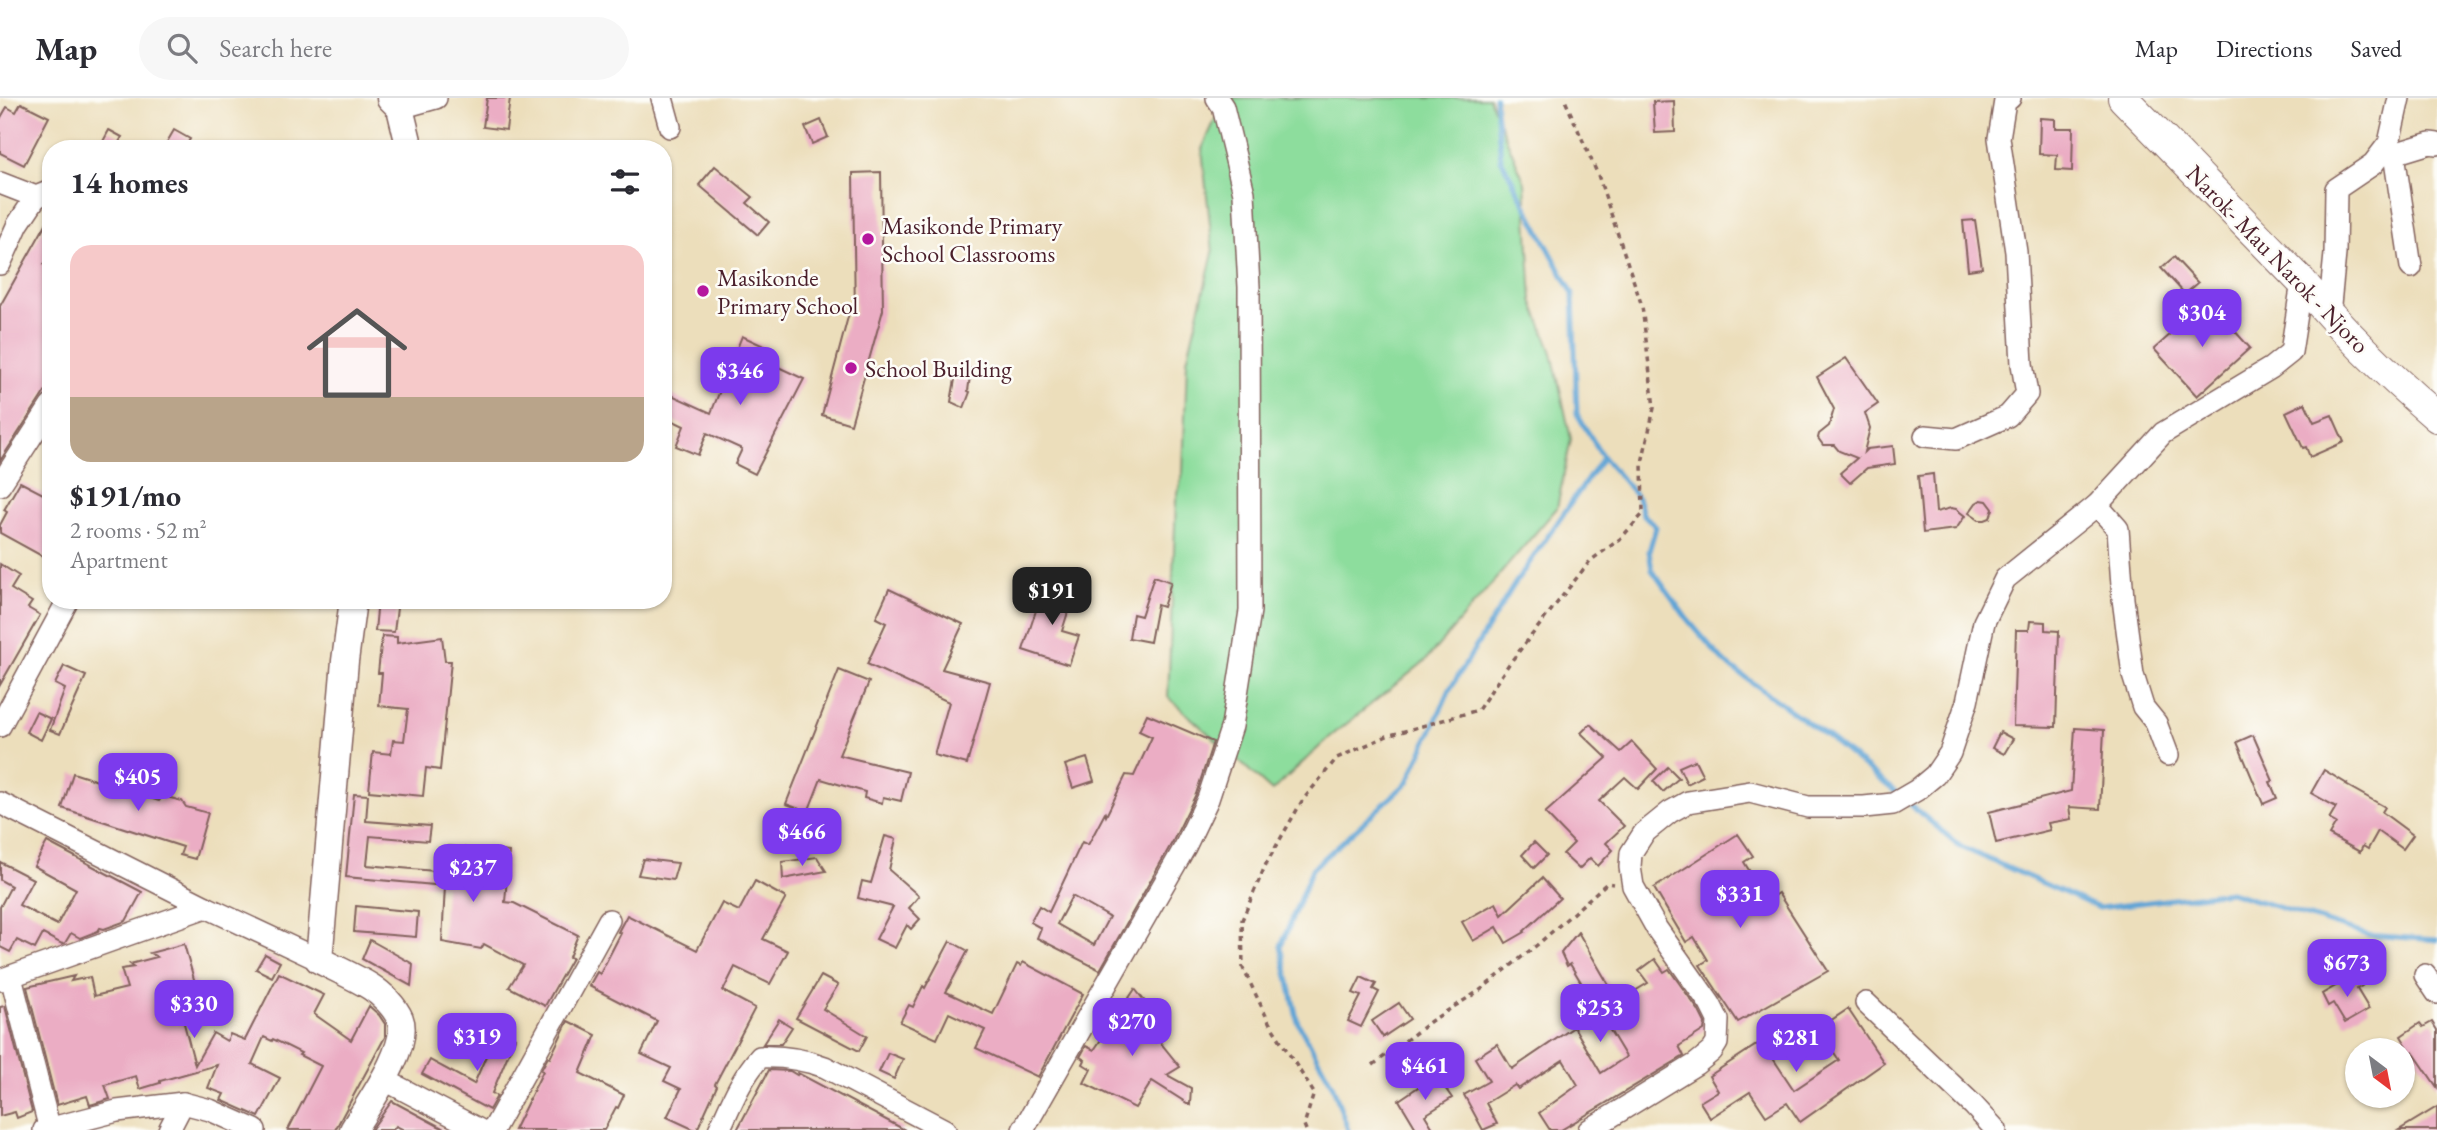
<!DOCTYPE html>
<meta charset="utf-8">
<style>
body{margin:0;font-family:"EB Garamond",serif;background:#f7f7f7;color:#2b2b33;height:100vh;display:flex;flex-direction:column;font-size:26px;white-space:nowrap}
*{box-sizing:border-box;margin:0}
p{font-size:23px;color:#7c7c81}
.icon{flex:none;width:38px;height:38px;fill:none;stroke:currentColor;stroke-width:2;stroke-linecap:round;stroke-linejoin:round}
.map{position:relative;flex:1;overflow:hidden}
.sheet{position:absolute;left:42px;top:42px;width:630px;height:469px;display:flex;flex-direction:column;background:#fff;border-radius:28px;box-shadow:0 2px 5px #0004}
.sheet>*{flex:none}
.needle{width:46px;rotate:148deg}
.buttons{position:absolute;left:2345px;top:940px;display:grid;gap:14px}
.buttons a{display:grid;place-items:center;width:70px;height:70px;border-radius:50%;background:#fff;box-shadow:0 2px 5px #0004;font-size:35px}
.price{position:absolute;translate:-50% -60px;padding:0 16px;border-radius:14px;background:#7c3aed;color:#fff;font-size:23px;line-height:46px;filter:drop-shadow(0 2px 4px #0008)}
.price::after{content:'';position:absolute;left:50%;top:42px;width:21px;height:16px;margin-left:-10px;background:inherit;clip-path:polygon(0 0,100% 0,50% 100%)}
.price.on{background:#222;color:#fff}
ul{padding:0;list-style:none}
li{display:grid;align-content:center;gap:14px;height:371px;padding:0 28px}
li+li{border-top:2px solid #e1e1e2}
li span{display:grid;place-items:center;height:217px;border-radius:21px;color:#555}
li>.icon{margin-inline-start:auto}
span .icon{width:126px;height:126px;fill:#fffc;stroke-width:1}
li b{font-size:30px}
h2{display:flex;justify-content:space-between;align-items:center;height:84px;padding:0 28px;font-size:30px}
header{display:flex;align-items:center;gap:42px;box-sizing:border-box;height:98px;padding:0 35px;background:#fff;border-bottom:2px solid #e1e1e2}
header strong{font-size:33px}
nav{display:flex;gap:38px;margin-inline-start:auto;font-size:24px}
.search{width:490px;height:63px;background:#f7f7f7;display:flex;align-items:center;gap:18px;box-sizing:border-box;padding:0 24px;border-radius:38px;color:#7c7c81;font-size:26px}
.map>svg:first-child{display:block}
</style>
<header>
<strong>Map</strong>
<div class="search"><svg class="icon" aria-label="search" viewBox="0 0 24 24"><circle cx="10" cy="10" r="6"/><path d="M15 15l6 6"/></svg>Search here</div>
<nav><a>Map</a><a>Directions</a><a>Saved</a></nav>
</header>
<div class="map">
<svg width="2437" height="1032" viewBox="0 0 2437 1032">
<rect width="100%" height="100%" fill="#fdfcf7"/>
<filter id="ink" filterUnits="userSpaceOnUse"><feTurbulence type="fractalNoise" baseFrequency=".0143" numOctaves="2"/><feDisplacementMap in="SourceGraphic" scale="14" xChannelSelector="R" yChannelSelector="G"/><feConvolveMatrix kernelMatrix="1 2 1 2 8 2 1 2 1" color-interpolation-filters="sRGB"/></filter>
<filter id="wash" filterUnits="userSpaceOnUse"><feTurbulence type="fractalNoise" baseFrequency=".00686" numOctaves="4" result="noise"/><feDisplacementMap in="SourceGraphic" scale="28" xChannelSelector="R" yChannelSelector="G"/><feGaussianBlur stdDeviation="1.57" result="paint"/><feColorMatrix in="noise" values="0 0 0 0 0 0 0 0 0 0 0 0 0 0 0 0 0 1.4 0 .05"/><feComposite in="paint" operator="in"/></filter>
<g filter="url(#wash)">
<rect width="100%" height="100%" fill="#ecdebb"/>
<path fill="#8ddd9d" stroke="#6c7e64" stroke-width="2" d="M1225,0H1489L1525,85L1532,202L1552,255L1571,341L1557,410L1425,563L1330,639L1272,693L1168,599L1176,403L1183,374L1187,262L1213,155L1202,51Z"/>
<g fill="none" stroke-linecap="round" stroke-linejoin="round">
<g stroke="#60a4d5" stroke-width="5">
<path d="M1495,0L1501,61L1573,196L1577,316L1603,359L1638,400L1643,416L1656,429L1649,453L1652,472L1687,521L1724,564L1829,640L1899,697"/>
<path d="M1907,704L1961,749L2099,810L2230,794L2367,837L2437,842"/>
<path d="M1348,1032L1332,986L1298,925L1281,848L1312,771L1408,684L1450,591L1514,487L1603,359"/>
</g>
</g>
<g id="blocks">
<g fill="#ebadc4" fill-rule="evenodd">
<path d="M487,0H510L506,32L483,29Z"/>
<path d="M1674,3L1675,34L1655,35L1653,4Z"/>
<path d="M21,5L49,19L24,67L0,55V21L7,9L16,14Z"/>
<path d="M2040,20L2055,21V30H2073L2072,73L2056,72L2057,57L2039,56Z"/>
<path d="M821,22L828,39L812,46L805,29Z"/>
<path d="M109,32L122,39L115,51H99Z"/>
<path d="M174,32L190,41L184,51H163Z"/>
<path d="M715,68L753,99L747,105L769,124L758,137L699,87Z"/>
<path d="M881,74L883,212L851,326L822,317L849,215L855,217L853,75Z"/>
<path d="M51,117V157L44,167L51,171V295L46,292L0,363V208Z"/>
<path d="M1975,122L1982,170L1968,172L1963,123Z"/>
<path d="M2174,159L2198,185L2185,196L2161,170Z"/>
<path d="M2208,203L2250,250L2197,298L2154,251Z"/>
<path d="M742,238L766,249L761,261L804,281L755,376L735,366L742,351L707,335L698,357L676,348L684,328L663,318V293L711,315Z"/>
<path d="M1846,260L1878,306L1865,315L1870,330L1864,354L1867,351L1893,348L1895,366L1867,370L1850,385L1840,375L1857,360L1839,353L1834,347H1823L1818,340L1819,336L1829,328L1834,311L1817,279Z"/>
<path d="M957,270L971,271L968,293L970,294L964,310L951,304Z"/>
<path d="M2305,305L2314,324L2332,317L2344,344L2310,359L2306,349L2303,350L2286,314Z"/>
<path d="M1933,376L1936,414L1951,410L1956,411L1965,418L1956,431L1923,435L1918,378Z"/>
<path d="M20,384L51,400V463L0,435V427L7,414L4,412Z"/>
<path d="M1981,402L1987,403L1993,411L1990,420L1985,422H1979L1969,415L1976,405Z"/>
<path d="M0,466L19,478L11,491L32,504L28,510L40,517L0,587Z"/>
<path d="M1154,478L1171,484L1163,509L1157,507L1150,544L1129,540L1133,516L1141,518Z"/>
<path d="M1045,485L1074,495L1062,533L1079,538L1069,567L1023,552Z"/>
<path d="M889,491L963,526L942,571L990,584L967,666L934,657L949,604L867,566L886,525L876,520Z"/>
<path d="M378,502H398L394,534L375,533Z"/>
<path d="M2030,523L2045,524V532L2059,533L2056,629L2013,628L2016,532H2029Z"/>
<path d="M382,538L397,539V545L442,539L445,563H451L440,672L426,670L423,698L369,693L373,654L391,656L393,642L404,643L408,611L379,608L382,575H378Z"/>
<path d="M64,568L86,578L60,636L50,632L65,591L55,586Z"/>
<path d="M839,572L869,584L839,657L908,674L901,703L883,699L882,705L864,700L865,694L821,681L808,714L786,706Z"/>
<path d="M36,614L51,621L41,642L26,634Z"/>
<path d="M1147,616L1213,644L1196,696L1173,743L1100,872L1037,840L1041,830L1030,824L1039,808L1049,814L1082,744L1088,747L1105,715L1106,718L1126,677L1134,678L1152,639L1139,633ZM1072,798L1109,819L1094,847L1057,826Z"/>
<path d="M1590,626L1621,654L1632,644L1657,671L1638,691L1625,679L1599,703L1624,728L1606,745L1613,752L1598,768L1590,760L1579,771L1563,756L1574,745L1545,715L1607,660L1581,635Z"/>
<path d="M2075,630L2104,632L2100,711L2069,709L2071,721L2048,725L2050,732L1996,745L1989,714L2071,693Z"/>
<path d="M2000,634L2013,641L2004,656L1992,650Z"/>
<path d="M2253,637L2273,683L2270,684L2277,700L2263,706L2237,644Z"/>
<path d="M1087,660L1094,683L1073,690L1065,667Z"/>
<path d="M1695,662L1703,678L1687,686L1679,669Z"/>
<path d="M1668,669L1679,680L1663,694L1653,683Z"/>
<path d="M2324,672L2347,686L2346,687L2385,709L2382,714L2413,737L2403,751L2378,733L2368,751L2363,748L2360,754L2329,737L2336,725L2329,721L2336,709L2311,695Z"/>
<path d="M73,675L159,703L163,698L182,703L186,709L208,715L195,761L180,757L183,749L62,710Z"/>
<path d="M354,696L368,697L366,723L430,728L428,743L370,738L367,767L446,774L448,748L509,754L505,804L514,805L578,837L569,859L572,860L545,908L509,889L523,867L484,846L481,851L442,844L445,788L346,779Z"/>
<path d="M1738,736L1753,758L1744,764L1767,802L1778,795L1828,873L1738,924L1700,867L1708,862L1694,839L1686,844L1654,790Z"/>
<path d="M885,738L896,741L889,772L919,798L909,810L920,821L911,831L907,827L895,850L876,841L893,809L858,800L862,783L871,785Z"/>
<path d="M47,744L142,794L126,823L104,831L100,830L98,833L80,840L71,835L65,845L62,846L43,836L35,851L17,842L10,854L0,849V809L11,788L0,782V764L33,781L19,807L57,827L76,791L34,768Z"/>
<path d="M1534,744L1547,757L1534,770L1522,757Z"/>
<path d="M817,759L826,773L783,781L782,764Z"/>
<path d="M643,761L678,765L673,782L638,777Z"/>
<path d="M1542,780L1560,800L1524,833L1525,834L1506,845L1497,829L1473,843L1462,824L1496,805L1502,817Z"/>
<path d="M755,783L786,800L763,841L788,853L770,886L735,869L723,893L755,910L715,986L717,988L697,1032H695L667,1019L681,991L664,983L671,970L641,956L657,923L589,888L597,874L600,876L621,835L618,834L627,817L697,852L722,805L739,813Z"/>
<path d="M356,808L418,814L416,839L354,834Z"/>
<path d="M1578,834L1618,903L1648,885L1639,873L1655,861L1664,874L1669,871L1699,913L1705,925L1704,932L1679,948L1684,958L1561,1032H1550L1539,1015L1578,987L1563,962L1518,991L1515,987L1486,1005L1497,1026L1483,1032L1464,997L1489,983L1475,960L1497,946L1512,971L1574,929L1601,975L1626,959L1570,866L1567,868L1561,855Z"/>
<path d="M370,842L413,866L411,888L362,861Z"/>
<path d="M950,843L968,853L946,894L993,916L1017,866L1021,868L1023,864L1083,896L1038,979L976,950L985,932L949,915L937,941L900,924L909,907L913,909L923,888L925,890Z"/>
<path d="M184,846L201,906L173,913L182,918L195,967L213,935L227,943L230,936L245,942L279,875L324,897L314,916L351,942L369,908L379,917L385,926V939L335,1032H288L321,968L299,957L301,955L273,941L272,943L264,939L252,966L280,980L259,1019L221,1002L224,996L208,990L217,967L160,983V985L140,991L136,978L105,987L110,1001L90,1007L87,998L57,1007L27,889L74,878L71,883L90,879L94,898L127,890L121,871L134,869L130,866L157,859L150,855Z"/>
<path d="M265,856L280,864L272,879L256,871Z"/>
<path d="M2355,877L2362,888L2357,891L2369,911L2345,925L2333,905L2328,908L2322,896Z"/>
<path d="M821,878L838,887L823,911L867,938L859,953L796,920Z"/>
<path d="M1361,879L1376,886L1373,891L1379,894L1361,929L1348,923L1361,898L1353,895Z"/>
<path d="M1135,891L1158,920L1148,929L1180,969L1167,977L1191,990L1190,1007L1152,983L1135,1010L1084,985L1091,971L1083,966L1085,962L1080,959L1086,948L1094,952Z"/>
<path d="M1399,905L1410,921L1383,939L1372,923Z"/>
<path d="M5,908L32,1014L17,1020L15,1014L0,1018V909Z"/>
<path d="M1848,911L1884,965L1800,1024L1787,1005L1766,1018L1750,994L1710,1020L1700,1004L1718,993L1709,978L1758,946L1764,955L1768,953L1794,992L1839,962L1818,931Z"/>
<path d="M779,921L792,929L781,946H763Z"/>
<path d="M568,923L596,937L580,975L624,997L618,1010L616,1009L604,1032H514L543,973L541,972L548,959L550,960Z"/>
<path d="M2432,924L2437,932V989L2413,954L2411,955L2401,938L2420,925L2423,929Z"/>
<path d="M498,930L515,940L492,995L497,998L489,1012L422,976L430,962L474,986Z"/>
<path d="M888,955L903,961L894,981L879,974Z"/>
<path d="M769,972L790,973L797,977L798,975L905,1032H737Z"/>
<path d="M1436,977L1452,1000L1425,1017L1434,1032H1417L1399,1002Z"/>
<path d="M392,1003L446,1032H404L396,1028L393,1032H371Z"/>
<path d="M2437,1009V1032H2399Z"/>
</g>
</g>
</g>
<g filter="url(#ink)">
<use href="#blocks" fill-opacity="0" stroke="#83625d" stroke-width="2"/>
<g fill="none" stroke-linecap="round" stroke-linejoin="round">
<g stroke="#83625d" stroke-width="24">
<g id="minor">
<path d="M662,0L670,29"/>
<path d="M400,10L436,0"/>
<path d="M0,85L36,99L51,93"/>
<path d="M0,166L18,126L36,99"/>
<path d="M2411,169L2394,56L2430,45L2437,46"/>
<path d="M2329,216L2335,156L2336,91L2373,66L2389,45L2399,0"/>
<path d="M1925,338L1956,341L2008,318L2027,296L2022,266L2016,154L1999,40L2005,3L2010,0"/>
<path d="M0,387L51,308"/>
<path d="M2097,407L2118,431L2123,501L2133,577L2143,609L2156,625L2168,657"/>
<path d="M0,628L68,502"/>
<path d="M0,705L206,809L319,862"/>
<path d="M2425,877L2437,895"/>
<path d="M11,879L50,1032"/>
<path d="M0,882L206,809"/>
<path d="M1866,905L1973,1007L1996,1032"/>
<path d="M383,981L480,1032"/>
<path d="M44,1032L117,1013L183,1005L210,1012L255,1032"/>
<path d="M169,1032L183,1005"/>
<path d="M493,1032L609,822"/>
<path d="M719,1032C731,1006 741,980 760,959C784,958 803,961 825,969L945,1032"/>
<path d="M1023,1032L1185,749L1208,701L1232,628L1250,513L1249,189L1244,95L1223,9L1217,0"/>
<path d="M1589,1032L1696,966L1712,953L1717,945L1718,922L1710,906L1657,831L1633,788L1630,769L1631,755L1644,735L1670,714L1688,704L1750,694L1808,709H1864L1893,706L1917,692L1935,677L1950,655L1967,604L1984,524L2005,481L2097,407L2163,335L2271,270L2291,254L2302,184"/>
</g>
</g>
<g stroke="#83625d" stroke-width="29">
<g id="major">
<path d="M390,0L400,10L410,51"/>
<path d="M353,1032C367,1008 411,948 400,921C395,909 382,896 371,889C355,879 336,871 319,862L345,563L353,502"/>
</g>
</g>
<g stroke="#83625d" stroke-width="32">
<path id="highway" d="M2123,0L2302,184C2342,233 2389,278 2437,319"/>
</g>
<g stroke="#83625d" stroke-width="3.5" stroke-dasharray="5 5" stroke-linecap="butt">
<path d="M1373,967L1431,923L1479,893L1537,847L1607,785L1614,786"/>
<path d="M1306,1032L1304,1027L1314,995L1270,926L1243,870L1242,822L1266,766L1302,703L1337,660L1387,638L1478,612L1509,566L1590,463L1620,441L1643,416L1642,365L1654,310L1642,208L1598,77L1564,0"/>
</g>
<use href="#minor" stroke="#fff" stroke-width="21"/>
<use href="#major" stroke="#fff" stroke-width="26"/>
<use href="#highway" stroke="#fff" stroke-width="30"/>
</g>
</g>
<g fill="#b5179e" stroke="#fdfcf7" stroke-width="2.5">
<circle cx="868" cy="141" r="7"/>
<circle cx="703" cy="193" r="7"/>
<circle cx="851" cy="270" r="7"/>
</g>
<g text-anchor="middle" dominant-baseline="central" stroke-width="5" stroke-linejoin="round" paint-order="stroke">
<g font-size="24" fill="#4a1f2b" stroke="#fdfcf7" text-anchor="start">
<text x="882" y="127">Masikonde Primary<tspan x="882" dy="28">School Classrooms</tspan></text>
<text x="717" y="179">Masikonde<tspan x="717" dy="28">Primary School</tspan></text>
<text x="865" y="270">School Building</text>
</g>
<g font-size="24" fill="#4a1f2b" stroke="#fdfcf7">
<text transform="translate(2278 161) rotate(46)">Narok- Mau Narok - Njoro</text>
</g>
</g>
</svg>
<div class="buttons">
<a><svg class="needle" viewBox="-14 -14 28 28"><path d="M0-13l5 13h-10z" fill="#e53935"/><path d="M0 13l5-13h-10z" fill="#7c7c81"/></svg></a>
</div>
<b class="price" style="left:2202px;top:251px">$304</b>
<b class="price" style="left:740px;top:309px">$346</b>
<b class="price on" style="left:1052px;top:529px">$191</b>
<b class="price" style="left:138px;top:715px">$405</b>
<b class="price" style="left:802px;top:770px">$466</b>
<b class="price" style="left:473px;top:806px">$237</b>
<b class="price" style="left:1740px;top:832px">$331</b>
<b class="price" style="left:2347px;top:901px">$673</b>
<b class="price" style="left:194px;top:942px">$330</b>
<b class="price" style="left:1600px;top:946px">$253</b>
<b class="price" style="left:1132px;top:960px">$270</b>
<b class="price" style="left:477px;top:975px">$319</b>
<b class="price" style="left:1796px;top:976px">$281</b>
<b class="price" style="left:1425px;top:1004px">$461</b>
<section class="sheet">
<h2>14 homes<svg class="icon" aria-label="filters" viewBox="0 0 24 24"><path d="M4 7h16M4 17h16"/><circle cx="9" cy="7" r="2"/><circle cx="15" cy="17" r="2"/></svg></h2>
<ul>
<li><span style="background:linear-gradient(#f6c9c9 70%,#b9a48a 0)"><svg class="icon" aria-label="home" viewBox="0 0 24 24"><path d="M3 11l9-7 9 7M6 9v11h12V9"/></svg></span><div><b>$191/mo</b><p>2 rooms · 52 m²</p><p>Apartment</p></div></li>
</ul>
</section>
</div>
